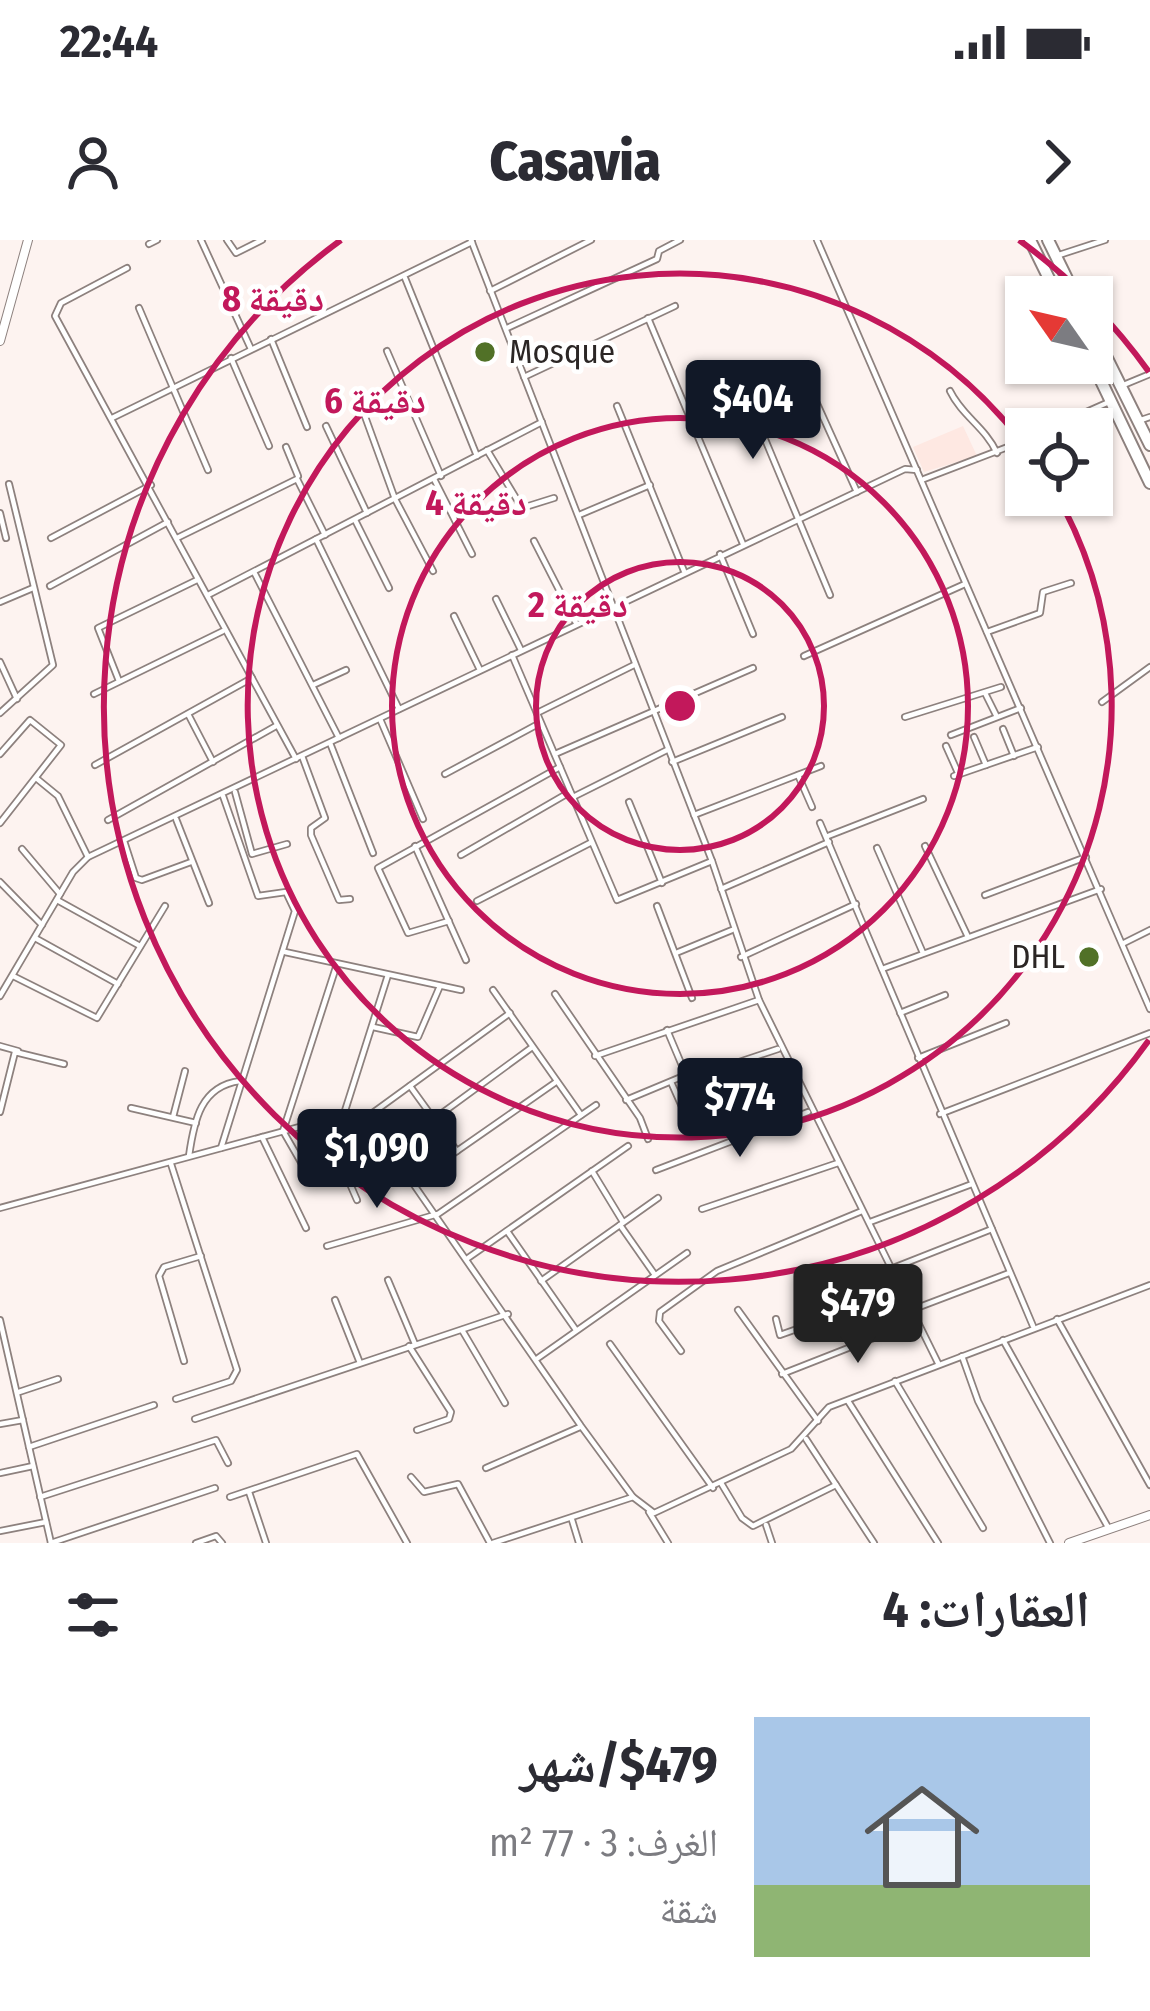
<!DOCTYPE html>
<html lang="ar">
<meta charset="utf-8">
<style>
body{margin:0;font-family:"Fira Sans Condensed","Noto Naskh Arabic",sans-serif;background:#f2f2f3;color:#2b2b33;direction:rtl;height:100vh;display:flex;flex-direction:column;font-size:45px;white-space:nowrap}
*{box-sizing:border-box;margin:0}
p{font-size:39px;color:#7c7c81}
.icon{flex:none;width:66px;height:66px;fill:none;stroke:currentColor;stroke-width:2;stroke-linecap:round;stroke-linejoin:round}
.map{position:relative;height:1303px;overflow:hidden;direction:ltr}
.sheet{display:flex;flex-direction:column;background:#fff;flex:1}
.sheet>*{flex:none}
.needle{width:78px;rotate:304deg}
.fabs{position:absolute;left:1005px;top:36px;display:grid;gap:24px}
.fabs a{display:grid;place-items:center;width:108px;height:108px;border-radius:0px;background:#fff;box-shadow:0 3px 9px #0004;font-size:60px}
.price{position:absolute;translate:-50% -102px;padding:0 27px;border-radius:12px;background:#111827;color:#fff;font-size:39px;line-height:78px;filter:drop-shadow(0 3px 6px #0008)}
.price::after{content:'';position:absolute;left:50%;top:72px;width:36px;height:27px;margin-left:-18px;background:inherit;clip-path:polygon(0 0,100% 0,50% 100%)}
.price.current{background:#222;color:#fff}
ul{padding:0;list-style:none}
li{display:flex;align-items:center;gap:36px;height:300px;padding:0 60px}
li+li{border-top:3px solid #e1e1e2}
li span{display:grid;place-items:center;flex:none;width:336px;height:240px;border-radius:0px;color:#555}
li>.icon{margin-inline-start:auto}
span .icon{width:144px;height:144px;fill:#fffc;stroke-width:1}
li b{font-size:51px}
h2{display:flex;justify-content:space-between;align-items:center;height:144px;padding:0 60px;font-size:51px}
.status{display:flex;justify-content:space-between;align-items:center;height:84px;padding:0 60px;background:#fff;direction:ltr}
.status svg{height:33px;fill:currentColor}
header{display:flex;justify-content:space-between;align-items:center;height:156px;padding:0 60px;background:#fff;font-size:54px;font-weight:800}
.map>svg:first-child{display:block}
</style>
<div class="status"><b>22:44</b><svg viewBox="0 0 49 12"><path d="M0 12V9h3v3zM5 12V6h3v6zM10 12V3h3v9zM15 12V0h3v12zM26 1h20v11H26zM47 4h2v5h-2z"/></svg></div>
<header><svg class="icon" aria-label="forward" viewBox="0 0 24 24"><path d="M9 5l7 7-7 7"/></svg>Casavia<svg class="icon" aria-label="person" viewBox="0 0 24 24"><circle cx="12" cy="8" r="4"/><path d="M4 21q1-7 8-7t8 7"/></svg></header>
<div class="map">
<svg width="1150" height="1303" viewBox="0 0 1150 1303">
<rect width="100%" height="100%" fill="#fdf3f0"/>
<path fill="#fee8e2" d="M963,186L977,216L924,232L913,207Z"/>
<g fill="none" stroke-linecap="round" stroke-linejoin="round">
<g stroke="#8d817e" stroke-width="8">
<g id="street">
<path d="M201,0L251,109"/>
<path d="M227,0L236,13L262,0"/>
<path d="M471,0L712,621L759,760L938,1123"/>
<path d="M817,0L1150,769"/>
<path d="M149,4L157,0"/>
<path d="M1056,16L1105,0"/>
<path d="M127,28L61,63L55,76L296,519"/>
<path d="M405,38L477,216"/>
<path d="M490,51L591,0"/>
<path d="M139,68L208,230"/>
<path d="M648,78L743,304"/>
<path d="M507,88L657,19L659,11L680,0"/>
<path d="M271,99L307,187"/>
<path d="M387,111L441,236"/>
<path d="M231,118L269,206"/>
<path d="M804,135L857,252"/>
<path d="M524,137L675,66"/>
<path d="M1121,146L1150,134"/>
<path d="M744,149L830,355"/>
<path d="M950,151C962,176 985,187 997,213"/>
<path d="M617,166L684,331"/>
<path d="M363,171L395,259L433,331"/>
<path d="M112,178L472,2"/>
<path d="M1138,181L1150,177"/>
<path d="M326,186L367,273"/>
<path d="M1048,189L1109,162"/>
<path d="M286,207L298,236"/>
<path d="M487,210L522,268L554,258"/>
<path d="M434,239L472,314"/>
<path d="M924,239L1026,200"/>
<path d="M0,273L6,298"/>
<path d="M579,275L650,245"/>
<path d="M355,280L389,348"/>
<path d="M51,298L151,245"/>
<path d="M177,298L297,239L325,295"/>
<path d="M316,299L399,469"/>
<path d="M534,301L576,383"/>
<path d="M720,314L753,394"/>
<path d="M254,332L339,498"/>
<path d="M50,346L168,282"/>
<path d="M208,355L542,182"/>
<path d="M496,359L521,410"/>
<path d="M0,362L33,348"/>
<path d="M454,376L480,430"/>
<path d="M987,392L1040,373L1043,352L1071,343"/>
<path d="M512,415L617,660L712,621"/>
<path d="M804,416L965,344"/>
<path d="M0,422L17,459"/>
<path d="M119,441L98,388L197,340"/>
<path d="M313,445L346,430"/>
<path d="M985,453L996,475"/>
<path d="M94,454L223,391"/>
<path d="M1102,462L1150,427"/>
<path d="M0,473L53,425L9,244"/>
<path d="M537,473L634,425"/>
<path d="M188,474L213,522"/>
<path d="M905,477L1001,447"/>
<path d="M380,479L423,579"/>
<path d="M1003,489L1014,516"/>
<path d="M951,495L1021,468"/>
<path d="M974,497L986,525"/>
<path d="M330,503L373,613"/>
<path d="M946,506L959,535"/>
<path d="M0,514L30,480L61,505L0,583"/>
<path d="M555,514L753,428"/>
<path d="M302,516L325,578L311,588V595L339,660L350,659"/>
<path d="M672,522L782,477"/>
<path d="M95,525L252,438"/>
<path d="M445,534L540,483"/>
<path d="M798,535L812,567"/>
<path d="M954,536L1038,507"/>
<path d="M36,538L58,556L88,617"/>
<path d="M235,552L252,614L287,604"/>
<path d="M573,557L667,510"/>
<path d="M629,562L662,643"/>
<path d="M694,575L821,526"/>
<path d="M176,579L209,663"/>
<path d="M108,580L276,486"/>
<path d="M820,583L1033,1086"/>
<path d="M828,596L923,559"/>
<path d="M124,601L136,638L142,640L191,622"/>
<path d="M415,606L466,720"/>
<path d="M925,606L968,697"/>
<path d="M877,608L923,713"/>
<path d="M22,609L60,654"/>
<path d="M461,615L570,552"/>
<path d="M0,642L42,685"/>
<path d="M721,649L829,602"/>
<path d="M985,655L1086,617"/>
<path d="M57,660L140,706"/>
<path d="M477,661L590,603"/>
<path d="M657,666L692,758"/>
<path d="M449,681L408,693L378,628L560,527"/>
<path d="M35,698L118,744"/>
<path d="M1124,703L1150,690"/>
<path d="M285,712L461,750"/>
<path d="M676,713L732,690"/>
<path d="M741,717L856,664"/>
<path d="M882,729L1101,649"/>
<path d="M13,736L97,778L165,666"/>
<path d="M493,750L581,875"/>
<path d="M555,754L640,878L648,899"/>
<path d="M0,756L73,632L88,617L905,229L917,230"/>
<path d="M900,773L945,755"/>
<path d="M373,787L418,797L440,746"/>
<path d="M0,806L18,811"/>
<path d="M595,816L759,760"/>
<path d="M918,818L1006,783"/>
<path d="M671,842L688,880"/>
<path d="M410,846L457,911L414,941"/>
<path d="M626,860L686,835L667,790"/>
<path d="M726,864L715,830L778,809"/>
<path d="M131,868L196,883"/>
<path d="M0,872L15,812L64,824"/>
<path d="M940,874L1150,793"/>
<path d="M173,877L185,831"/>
<path d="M343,877L388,735"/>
<path d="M367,877L510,773"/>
<path d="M434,879L531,808"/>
<path d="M323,882L357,960"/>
<path d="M262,897L306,988"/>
<path d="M221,908L295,671L286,652L258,656L223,556"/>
<path d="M457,911L556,842"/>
<path d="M189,916C194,880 201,846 240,841"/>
<path d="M171,924L237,1130L231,1141L176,1159"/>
<path d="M656,930L808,872"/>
<path d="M592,931L623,982"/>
<path d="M310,938L283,891L337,724"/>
<path d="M0,968L336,877H367L581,1186L633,1257L654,1273L791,1209L829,1167L1150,1045"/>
<path d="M702,969L838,923"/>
<path d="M870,982L972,944"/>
<path d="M620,985L655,1035"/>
<path d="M507,991L576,1090"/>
<path d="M327,1006L438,974L596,865"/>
<path d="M468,1018L628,906"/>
<path d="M893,1028L992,989"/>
<path d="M388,1040L415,1104"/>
<path d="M541,1041L658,958"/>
<path d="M335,1060L360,1123"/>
<path d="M914,1069L1009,1033"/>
<path d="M738,1070L818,1181"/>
<path d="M776,1079L780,1095L904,1051"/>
<path d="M1057,1079L1150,1245"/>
<path d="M0,1080L51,1303"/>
<path d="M462,1090L505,1163"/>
<path d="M1003,1100L1109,1289"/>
<path d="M610,1104L713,1248"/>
<path d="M409,1106L451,1172L449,1179L417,1190"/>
<path d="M681,1111L659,1081L660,1072L717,1031L862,971"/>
<path d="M962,1116L978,1161L1050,1303"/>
<path d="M538,1118L687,1013"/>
<path d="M184,1121L159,1036L164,1027L201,1016"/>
<path d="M782,1134L917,1081"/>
<path d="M895,1141L983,1288"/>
<path d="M19,1152L58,1139"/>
<path d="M848,1161L938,1303"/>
<path d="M195,1179L508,1074"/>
<path d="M0,1184L23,1180"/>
<path d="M806,1199L874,1303"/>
<path d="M29,1207L154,1165"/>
<path d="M486,1228L580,1187"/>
<path d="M0,1233L33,1226"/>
<path d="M411,1237L424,1252L458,1244L490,1303"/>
<path d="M721,1243L742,1278L753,1286L836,1245"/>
<path d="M249,1252L266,1303"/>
<path d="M40,1257L216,1200L228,1223"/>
<path d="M230,1257L357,1214L407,1303"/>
<path d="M649,1272L668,1303"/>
<path d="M572,1280L579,1303"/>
<path d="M766,1285L772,1303"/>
<path d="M0,1291L46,1282"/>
<path d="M51,1303L215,1248"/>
<path d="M196,1303L216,1296L222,1303"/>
<path d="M493,1303L633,1257"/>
</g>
</g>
<g stroke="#8d817e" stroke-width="10">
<g id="secondary">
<path d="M0,101L28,0"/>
<path d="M1069,1303L1150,1275"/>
</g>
</g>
<g stroke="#8d817e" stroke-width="14">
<g id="highway">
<path d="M1030,0L1058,57"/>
<path d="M1048,0L1076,57"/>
<path d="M1092,88L1150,205"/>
<path d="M1092,122L1150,243"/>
</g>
</g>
<use href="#street" stroke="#fff" stroke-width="4.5"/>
<use href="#secondary" stroke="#fff" stroke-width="8"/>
<use href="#highway" stroke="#fff" stroke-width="10"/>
</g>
<g fill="none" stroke="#c2185b" stroke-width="6">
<circle cx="680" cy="466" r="144"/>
<circle cx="680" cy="466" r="288"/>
<path d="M1058 257A432 432 0 1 1 1025 206"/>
<path d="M1149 800A576 576 0 1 1 341 0M1019 0A576 576 0 0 1 1084 55M1094 66A576 576 0 0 1 1149 132"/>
</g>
<g fill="#517127" stroke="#fff" stroke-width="4.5">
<circle cx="485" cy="112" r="12"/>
<circle cx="1089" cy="717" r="12"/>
</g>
<g text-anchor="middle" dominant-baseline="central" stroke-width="9" stroke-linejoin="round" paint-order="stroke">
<g font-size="33" fill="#2b2625" stroke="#fff" text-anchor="start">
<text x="509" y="112">Mosque</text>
<text x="1065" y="717" text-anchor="end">DHL</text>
</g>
</g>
<circle cx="680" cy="466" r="18" fill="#c2185b" stroke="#fff" stroke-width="6"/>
<g font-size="36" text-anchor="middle" font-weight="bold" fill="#c2185b" stroke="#fff" stroke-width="9" stroke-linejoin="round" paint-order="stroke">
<text x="273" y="71">8 دقيقة</text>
<text x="375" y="173">6 دقيقة</text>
<text x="476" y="275">4 دقيقة</text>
<text x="578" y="377">2 دقيقة</text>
</g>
</svg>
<div class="fabs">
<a><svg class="needle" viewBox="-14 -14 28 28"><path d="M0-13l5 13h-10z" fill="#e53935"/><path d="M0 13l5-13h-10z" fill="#7c7c81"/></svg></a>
<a><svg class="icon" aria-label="locate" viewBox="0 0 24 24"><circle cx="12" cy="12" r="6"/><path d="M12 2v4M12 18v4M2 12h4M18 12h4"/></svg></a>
</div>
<b class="price" style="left:753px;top:222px">$404</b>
<b class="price" style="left:740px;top:920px">$774</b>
<b class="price" style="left:377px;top:971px">$1,090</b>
<b class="price current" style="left:858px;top:1126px">$479</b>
</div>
<section class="sheet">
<h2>العقارات: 4<svg class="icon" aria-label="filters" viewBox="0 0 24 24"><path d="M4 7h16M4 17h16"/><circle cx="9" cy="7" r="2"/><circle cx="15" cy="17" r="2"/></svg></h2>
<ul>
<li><span style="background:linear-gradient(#a9c7e8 70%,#8fb573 0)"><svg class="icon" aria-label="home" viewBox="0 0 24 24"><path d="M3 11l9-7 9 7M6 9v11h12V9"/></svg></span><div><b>$479/شهر</b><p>الغرف: 3 · 77 m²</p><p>شقة</p></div></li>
</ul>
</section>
